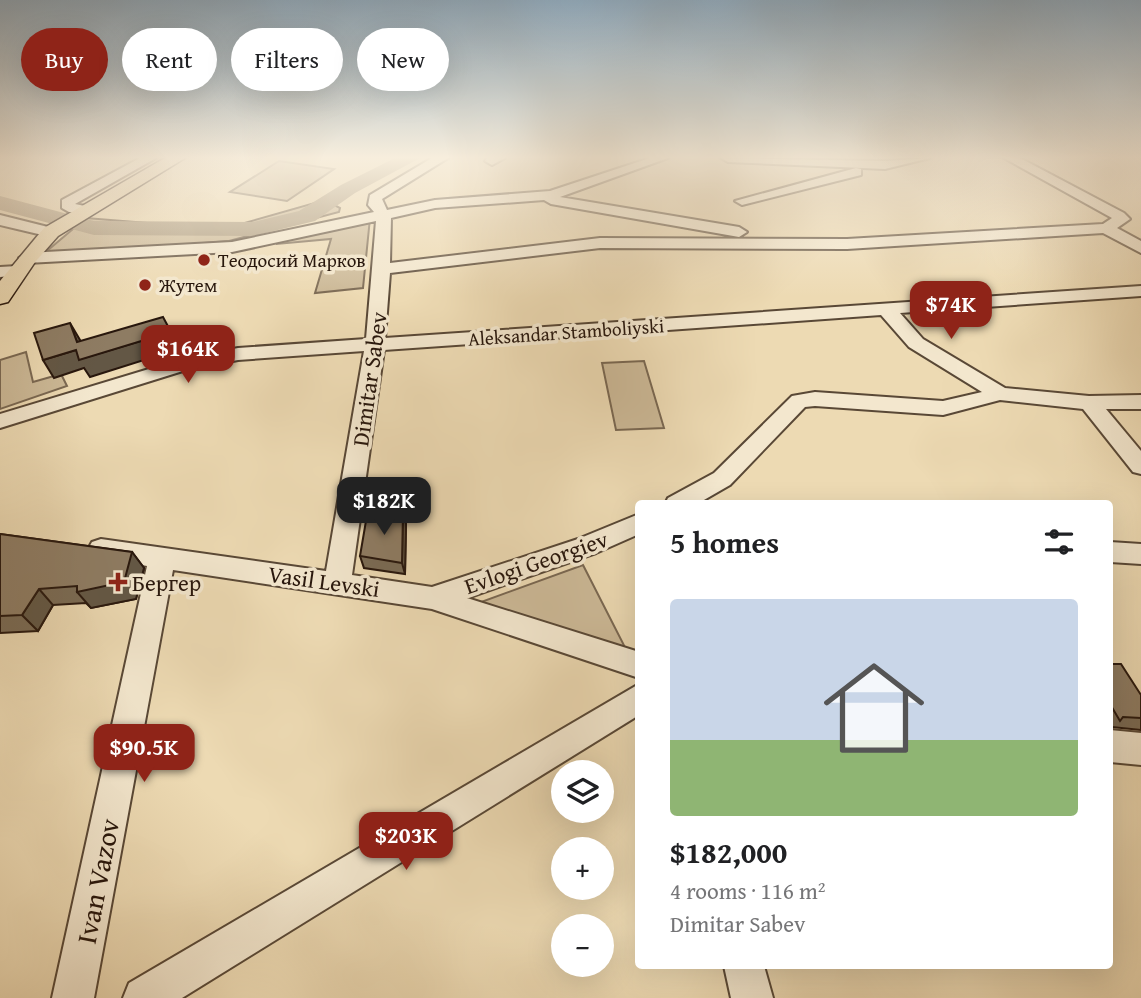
<!DOCTYPE html>
<meta charset="utf-8">
<style>
body{margin:0;font-family:"Gentium Book Plus",serif;background:#f6f6f6;color:#202124;height:100vh;display:flex;flex-direction:column;font-size:26px;white-space:nowrap}
*{box-sizing:border-box;margin:0}
p{font-size:23px;color:#757577}
.icon{flex:none;width:38px;height:38px;fill:none;stroke:currentColor;stroke-width:2;stroke-linecap:round;stroke-linejoin:round}
.map{position:relative;flex:1;overflow:hidden}
.details{position:absolute;left:635px;top:500px;width:478px;height:469px;display:flex;flex-direction:column;background:#fff;border-radius:7px;box-shadow:0 7px 28px #0002}
.details>*{flex:none}
.hud{position:absolute;left:21px;top:28px;width:509px;height:63px;display:flex;gap:14px}
.buttons{position:absolute;left:551px;top:760px;display:grid;gap:14px}
.buttons a{display:grid;place-items:center;width:63px;height:63px;border-radius:50%;background:#fff;box-shadow:0 7px 28px #0002;font-size:35px}
.price{position:absolute;translate:-50% -60px;padding:0 16px;border-radius:14px;background:#8f2418;color:#fff;font-size:23px;line-height:46px;filter:drop-shadow(0 2px 4px #0008)}
.price::after{content:'';position:absolute;left:50%;top:42px;width:21px;height:16px;margin-left:-10px;background:inherit;clip-path:polygon(0 0,100% 0,50% 100%)}
.price.on{background:#222;color:#fff}
ul{padding:0;list-style:none}
li{display:grid;align-content:center;gap:14px;height:371px;padding:0 35px}
li+li{border-top:2px solid #e0e0e0}
li span{display:grid;place-items:center;height:217px;border-radius:7px;color:#555}
li>.icon{margin-inline-start:auto}
span .icon{width:126px;height:126px;fill:#fffc;stroke-width:1}
li b{font-size:30px}
h2{display:flex;justify-content:space-between;align-items:center;height:84px;padding:0 35px;font-size:30px}
.tag{padding:0 24px;border-radius:32px;background:#fff;box-shadow:0 7px 28px #0002;font-size:24px;line-height:63px}
.tag.on{background:#8f2418;color:#fff}
.map>svg:first-child{display:block}
</style>
<div class="map">
<svg width="1141" height="998" viewBox="0 0 1141 998">
<rect width="100%" height="100%" fill="#eddab3"/>
<filter id="stains"><feTurbulence type="fractalNoise" baseFrequency=".00286" numOctaves="4"/><feColorMatrix values="0 0 0 0 .2 0 0 0 0 .09 0 0 0 0 .02 0 0 0 .5 -.17"/></filter>
<radialGradient id="worn" r=".72"><stop offset=".6" stop-color="#630" stop-opacity="0"/><stop offset="1" stop-color="#630" stop-opacity=".3"/></radialGradient>
<g fill="#ccb997" stroke="#7a6852" stroke-width="2">
<path d="M279,161L334,169L287,201L230,192Z"/>
<path d="M325,200L340,208L339,212L229,241L41,256L86,218L210,228L234,226Z"/>
<path d="M370,218L363,288L315,293L331,239L277,244L278,238Z"/>
<path d="M26,352L33,382L61,374L67,386L0,409V360Z"/>
<path d="M644,361L664,428L616,430L602,363Z"/>
<path d="M583,565L633,663L462,609Z"/>
</g>
<g fill="none" stroke-linecap="round" stroke-linejoin="round">
<path fill="#aa987b" fill-rule="evenodd" d="M395,158H420L355,193L315,221L253,236L94,235L0,210V196L94,221L253,222L299,211L341,185Z"/>
<g stroke="#594836" stroke-width="4">
<g id="minor">
<path d="M140,158H156L75,204L90,207V213L69,212L62,208V200Z"/>
<path d="M432,158H448L382,199L387,210L435,200L550,191L650,158H668L560,197L739,227L747,232L739,237L551,204L544,200L435,208L391,218L390,263L600,238L847,239L1103,224L1112,218L1004,158H1020L1124,213L1130,219L1117,228L1141,241V253L1103,233L847,249L600,248L390,273L385,338L1141,286V296L900,313L923,339L1005,388L1089,396L1141,395V409H1106L1141,451V474L1133,472L1083,409L1000,400L943,415L815,406L805,407L730,485L697,504H665L668,498L714,473L792,396L815,392L943,401L982,392L909,347L881,315L384,350L352,575L432,587L578,539L639,514V534L596,553L467,598L639,652V678L432,609L173,570L94,998H52L147,566L92,556L88,549L92,542L101,539L326,571L364,351L238,360L186,370L0,428V414L182,359L238,348L366,339L376,221L232,252L27,263L19,258L27,253L232,242L374,212L368,205L370,195Z"/>
<path d="M487,158H505L492,165L485,161Z"/>
<path d="M721,158L885,161L930,158L885,169L728,162Z"/>
<path d="M856,168L861,169V175L742,205L735,201Z"/>
<path d="M0,215L56,229L59,232L51,237L0,225Z"/>
<path d="M17,266L25,271L23,275L0,277V267Z"/>
<path d="M1110,542L1141,544V564L1110,562Z"/>
<path d="M639,684V715L182,998H123L129,983Z"/>
<path d="M1110,730L1141,733V765L1110,762Z"/>
<path d="M724,966H764L773,998H731Z"/>
</g>
</g>
<g stroke="#28170d" stroke-width="3">
<path id="major" d="M165,158H185L58,236L35,262L8,302L0,304V281L44,228Z"/>
</g>
<use href="#minor" fill="#f3e7ce" fill-rule="evenodd"/>
<use href="#major" fill="#eddab3" fill-rule="evenodd"/>
</g>
<g fill="#7a6b55" stroke="#28170d" stroke-width="2">
<path d="M403,512L406,524L405,574L364,568L360,556Z"/>
<path d="M0,534L132,552L144,568L136,599L91,608L86,603L53,605L38,631L0,633Z"/>
<path d="M1110,664L1141,695V730L1112,727L1110,729Z"/>
</g>
<g fill="#635745" stroke="#28170d" stroke-width="2">
<path d="M70,323L80,340L87,357L171,332L179,349L90,377L84,368L54,378L43,360L76,350L77,342Z"/>
<path d="M403,512L406,524L405,574L402,563Z"/>
<path d="M132,552L144,568L136,599L91,608L77,592Z"/>
<path d="M39,589L53,605L38,631L22,615Z"/>
</g>
<g fill="#8e7c63" stroke="#28170d" stroke-width="2">
<path d="M163,317L171,332L79,360L76,350L43,360L34,333L70,323L77,342Z"/>
<path d="M403,512L402,563L360,556L367,515Z"/>
<path d="M0,534L132,552L124,582L77,592V586L39,589L22,615L0,616Z"/>
<path d="M1110,664H1121L1141,695V718L1123,717L1120,721L1110,704Z"/>
</g>
<linearGradient id="sky" x2="0" y2="1"><stop stop-color="#8fa9bc"/><stop offset="0.53" stop-color="#f7eedd"/><stop offset="1" stop-color="#f7eedd" stop-opacity="0"/></linearGradient>
<rect width="1141" height="297" fill="url(#sky)"/>
<g fill="#8f2418" stroke="#f3e7ce" stroke-width="2.5">
<circle cx="204" cy="260" r="7"/>
<circle cx="145" cy="285" r="7"/>
<path d="M114.5 571.5h7v7h7v7h-7v7h-7v-7h-7v-7h7z"/>
</g>
<g text-anchor="middle" dominant-baseline="central" stroke-width="7" stroke-linejoin="round" paint-order="stroke">
<g font-size="19" fill="#28170d" stroke="#f3e7ce" text-anchor="start">
<text x="218" y="260">Теодосий Марков</text>
<text x="159" y="285">Жутем</text>
</g>
<g font-size="19" fill="#28170d" stroke="#f3e7ce">
<text transform="translate(566 332) rotate(-4)">Aleksandar Stamboliyski</text>
</g>
<g font-size="23" fill="#28170d" stroke="#f3e7ce">
<text transform="translate(369 379) rotate(-82)">Dimitar Sabev</text>
<text transform="translate(536 562) rotate(-19)">Evlogi Georgiev</text>
<text transform="translate(324 581) rotate(8)">Vasil Levski</text>
</g>
<g font-size="23" fill="#28170d" stroke="#f3e7ce" text-anchor="start">
<text x="132" y="582">Бергер</text>
</g>
<g font-size="28" fill="#28170d" stroke="#f3e7ce">
<text transform="translate(97 881) rotate(-79)">Ivan Vazov</text>
</g>
</g>
<rect width="100%" height="100%" filter="url(#stains)"/>
<rect width="100%" height="100%" fill="url(#worn)"/>
</svg>
<div class="buttons">
<a><svg class="icon" aria-label="layers" viewBox="0 0 24 24"><path d="M12 4l9 5-9 5-9-5zM3 14l9 5 9-5"/></svg></a>
<a>+</a>
<a>−</a>
</div>
<b class="price" style="left:951px;top:341px">$74K</b>
<b class="price" style="left:188px;top:385px">$164K</b>
<b class="price on" style="left:384px;top:537px">$182K</b>
<b class="price" style="left:144px;top:784px">$90.5K</b>
<b class="price" style="left:406px;top:872px">$203K</b>
<div class="hud">
<a class="tag on">Buy</a>
<a class="tag">Rent</a>
<a class="tag">Filters</a>
<a class="tag">New</a>
</div>
<section class="details">
<h2>5 homes<svg class="icon" aria-label="filters" viewBox="0 0 24 24"><path d="M4 7h16M4 17h16"/><circle cx="9" cy="7" r="2"/><circle cx="15" cy="17" r="2"/></svg></h2>
<ul>
<li><span style="background:linear-gradient(#c9d6e8 65%,#8fb573 0)"><svg class="icon" aria-label="home" viewBox="0 0 24 24"><path d="M3 11l9-7 9 7M6 9v11h12V9"/></svg></span><div><b>$182,000</b><p>4 rooms · 116 m²</p><p>Dimitar Sabev</p></div></li>
</ul>
</section>
</div>
